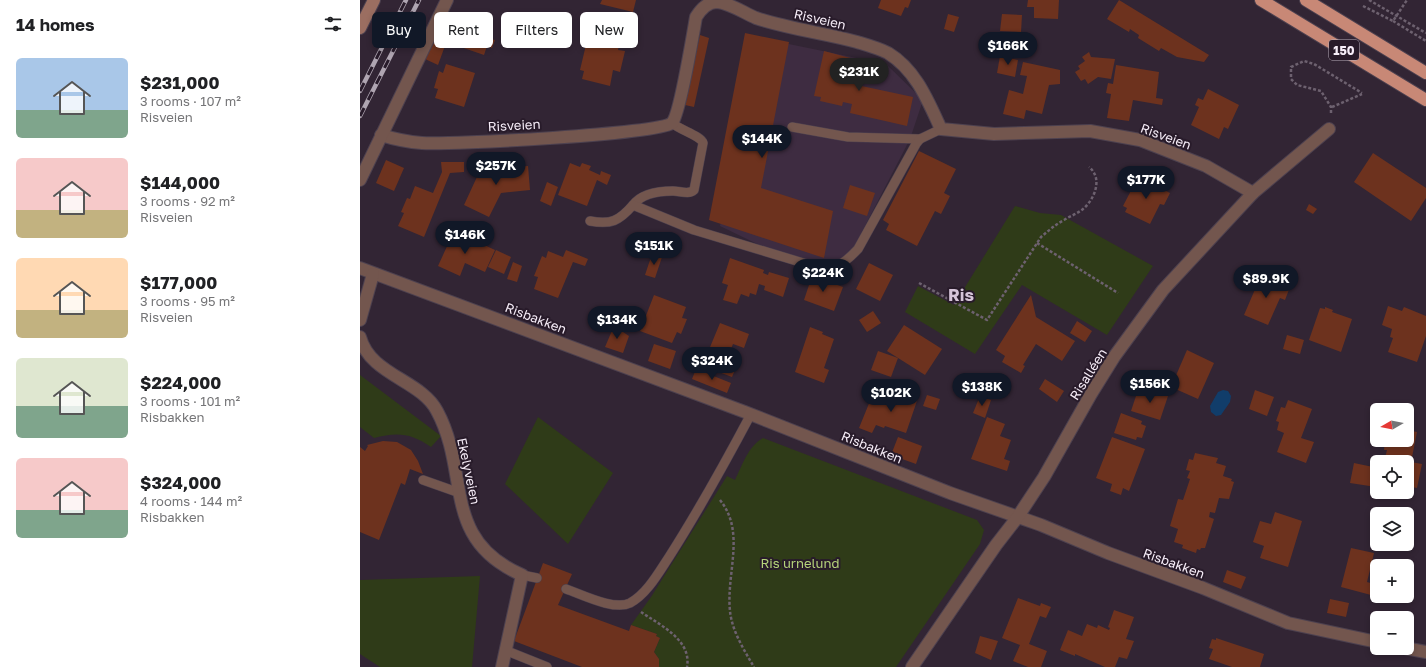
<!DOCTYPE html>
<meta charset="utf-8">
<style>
body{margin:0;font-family:"Golos Text",sans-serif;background:#f2f2f2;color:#202124;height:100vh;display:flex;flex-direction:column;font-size:15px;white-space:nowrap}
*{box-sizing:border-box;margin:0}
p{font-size:13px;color:#757577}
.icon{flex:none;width:22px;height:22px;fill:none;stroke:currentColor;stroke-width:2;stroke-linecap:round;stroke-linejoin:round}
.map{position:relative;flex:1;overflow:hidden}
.sheet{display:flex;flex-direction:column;background:#fff;width:360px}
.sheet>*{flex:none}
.hud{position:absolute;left:12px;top:12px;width:380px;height:36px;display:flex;gap:8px}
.needle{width:26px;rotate:261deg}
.fabs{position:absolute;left:1010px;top:403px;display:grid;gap:8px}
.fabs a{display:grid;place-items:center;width:44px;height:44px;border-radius:6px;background:#fff;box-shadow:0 2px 6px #0003;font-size:20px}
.price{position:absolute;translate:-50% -34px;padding:0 9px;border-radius:14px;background:#111827;color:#fff;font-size:13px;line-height:26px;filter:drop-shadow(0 1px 2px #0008)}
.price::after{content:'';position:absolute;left:50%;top:24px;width:12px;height:9px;margin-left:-6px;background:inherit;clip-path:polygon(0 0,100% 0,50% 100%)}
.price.current{background:#222;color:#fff}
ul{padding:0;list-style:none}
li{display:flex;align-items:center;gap:12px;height:100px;padding:0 16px}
li span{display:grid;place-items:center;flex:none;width:112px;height:80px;border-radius:6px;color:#555}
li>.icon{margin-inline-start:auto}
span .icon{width:48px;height:48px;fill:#fffc;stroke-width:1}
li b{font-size:17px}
h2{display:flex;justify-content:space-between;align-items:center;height:48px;padding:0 16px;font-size:17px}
.pill{padding:0 14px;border-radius:6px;background:#fff;box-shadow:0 2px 6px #0003;font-size:14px;line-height:36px}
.pill.current{background:#111827;color:#fff}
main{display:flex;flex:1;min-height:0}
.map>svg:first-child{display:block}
</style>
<main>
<section class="sheet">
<h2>14 homes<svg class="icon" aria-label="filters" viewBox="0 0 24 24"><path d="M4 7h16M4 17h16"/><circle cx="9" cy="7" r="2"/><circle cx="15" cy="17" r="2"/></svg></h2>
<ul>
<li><span style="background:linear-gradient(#a9c7e8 65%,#7fa58c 0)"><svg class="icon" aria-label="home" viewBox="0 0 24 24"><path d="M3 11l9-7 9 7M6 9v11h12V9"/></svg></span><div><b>$231,000</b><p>3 rooms · 107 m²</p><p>Risveien</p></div></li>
<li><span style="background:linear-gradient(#f6c9c9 65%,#c2b280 0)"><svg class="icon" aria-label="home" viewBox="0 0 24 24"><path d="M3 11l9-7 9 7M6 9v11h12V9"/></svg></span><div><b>$144,000</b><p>3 rooms · 92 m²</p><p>Risveien</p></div></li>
<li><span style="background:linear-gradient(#ffd9b3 65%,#c2b280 0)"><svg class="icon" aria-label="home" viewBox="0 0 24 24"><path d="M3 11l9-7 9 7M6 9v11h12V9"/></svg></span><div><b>$177,000</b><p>3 rooms · 95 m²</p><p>Risveien</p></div></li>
<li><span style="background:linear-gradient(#dfe7d0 60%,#7fa58c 0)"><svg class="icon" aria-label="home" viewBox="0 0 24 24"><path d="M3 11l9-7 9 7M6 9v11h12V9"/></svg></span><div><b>$224,000</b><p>3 rooms · 101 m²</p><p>Risbakken</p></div></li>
<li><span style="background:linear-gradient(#f6c9c9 65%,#7fa58c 0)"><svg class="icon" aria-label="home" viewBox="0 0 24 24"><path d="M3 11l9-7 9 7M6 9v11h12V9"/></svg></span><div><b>$324,000</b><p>4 rooms · 144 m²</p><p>Risbakken</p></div></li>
</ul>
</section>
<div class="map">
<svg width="1066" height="667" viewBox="0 0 1066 667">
<rect width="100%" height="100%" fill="#322534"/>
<path fill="#3e2c41" d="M395,37L526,64L563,100L550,139L476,282L360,226Z"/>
<g fill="#2f3b18">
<path d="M655,206L680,213L701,215L793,266L747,335L662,285L615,354L545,312L558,286L594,305Z"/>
<path d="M0,375L81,436L71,447C51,433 37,432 14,438L0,427Z"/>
<path d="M178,417L253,473L208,544L145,484Z"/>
<path d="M403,438L617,520L624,530L620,544L536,667H299V659L294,652L300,638L296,636L297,634L271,625L291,597L367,476L375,480C382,466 388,446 403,438Z"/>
<path d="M120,576L112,667H20L0,654V580Z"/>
</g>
<path fill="#113d6a" d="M863,390L868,391L871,396L870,402L861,415L856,416L851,412L850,406L858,392Z"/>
<g fill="#6d321e">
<path d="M242,0H276L273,12L240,4Z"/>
<path d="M521,0H551L548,8L545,7L541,16L518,8Z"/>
<path d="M668,0H699L698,19L674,18V7H667Z"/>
<path d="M759,0L849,55L844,62L817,57L801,48L799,51L778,38L779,35L770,29L769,32L747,19Z"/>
<path d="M588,14L599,17L594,32L584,29Z"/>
<path d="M642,14L662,15L661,32L640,31Z"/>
<path d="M107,21L133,30L130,39L135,40L132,48L127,46L124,55L98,46L102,37L97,35L99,29L104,30Z"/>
<path d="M230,28L261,36L258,50L265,51L260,72L253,70L250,86L222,79L224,71L220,70Z"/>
<path d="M385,33L429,42L401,188L473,211L464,258L349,220Z"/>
<path d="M340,35L349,38L334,107L325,105Z"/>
<path d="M76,39L86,43L78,65L65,59Z"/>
<path d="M464,51L502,61L497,85L553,97L547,126L490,113L492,104L483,102L482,106L460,101L461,97L454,96Z"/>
<path d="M729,52L731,57L755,59L751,79L738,77L728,84L725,79L721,81L715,72L720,69L718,66L725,61L722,57Z"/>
<path d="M640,56L658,60L655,77L637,73Z"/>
<path d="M663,62L700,70V84L689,85L682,114L666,110L664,119L643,114L649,90L663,94L667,76L660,75Z"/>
<path d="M86,64L115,73L104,107L75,98L78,89L74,88L79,71L83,73Z"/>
<path d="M756,65L799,72L796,98L803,99L802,105L773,100L769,121L747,118L751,94L746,93L748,83L753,84Z"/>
<path d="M848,89L879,105L868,129L864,127L859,139L831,125L839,107L835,105L838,98L843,100Z"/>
<path d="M559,151L596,169L584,193L590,196L581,214L575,211L557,246L526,230L529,224L523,220Z"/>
<path d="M1013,153L1066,188V198L1051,221L994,182Z"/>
<path d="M26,160L44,168L34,191L16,183Z"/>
<path d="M81,162H104V172L90,173L64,237L38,226L44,213L41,212L47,198L50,199L55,186L73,193L82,172Z"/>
<path d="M210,163L220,167L222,163L231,166L229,170L240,175L241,171L251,175L247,185L237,180L227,206L198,195Z"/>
<path d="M151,164V167L168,166L170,190L141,193L129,217L104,205L122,166Z"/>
<path d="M783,177L807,189L806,191L810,193L804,205L800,204L790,224L765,212L767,208L763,206L776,181L780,183Z"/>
<path d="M187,182L198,187L191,206L180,201Z"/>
<path d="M490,185L515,193L507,216L483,208Z"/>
<path d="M949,204L957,209L953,214L946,210Z"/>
<path d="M94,231L135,250L125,272L105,263L100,276L78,266Z"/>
<path d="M136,250L151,257L144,274L128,267Z"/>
<path d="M206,250L228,259L225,266L213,262L198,298L174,289L178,277L174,276L182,256L186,258L188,251L203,257Z"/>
<path d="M292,254L302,257L295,278L285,275Z"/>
<path d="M370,258L404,270L403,273L408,275L409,272L429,278L423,297L404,290L405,286L399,284L396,295L390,293L389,297L381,294L377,304L363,300L368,285L362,283Z"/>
<path d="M153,262L162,266L157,282L147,279Z"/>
<path d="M509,263L533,275L520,301L496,289Z"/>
<path d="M902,273L926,284L925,285L930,287L925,300L920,298L908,325L884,315Z"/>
<path d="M452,276L483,287L474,311L444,300Z"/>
<path d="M294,295L326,307L322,318L327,319L321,334L317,332L312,343L280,331Z"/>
<path d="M671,295L676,317L715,341L702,361L676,344L663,365L665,366L661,373L642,362L645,356L636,350Z"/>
<path d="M1028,306L1042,311L1044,307L1066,316V336L1057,362L1028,352L1033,338L1030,337L1032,329L1022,325Z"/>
<path d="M965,307L973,310L972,312L992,319L981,352L949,340L960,308L965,309Z"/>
<path d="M513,311L521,323L507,332L499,320Z"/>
<path d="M717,321L732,331L725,342L710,333Z"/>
<path d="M360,323L389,334L384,348L373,344L369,354L380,358L372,377L343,366L344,364L337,361L341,350L348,352Z"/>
<path d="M544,325L582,349L565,375L527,351Z"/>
<path d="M254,326L269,336L263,353L245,347Z"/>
<path d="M450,327L463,332L462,334L474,339L464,368L469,370L464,383L435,372Z"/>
<path d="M927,335L944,340L940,354L923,349Z"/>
<path d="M294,344L316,351L310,369L288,361Z"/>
<path d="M827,350L854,363L838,399L811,387Z"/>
<path d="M518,351L538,358L531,377L511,370Z"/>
<path d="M336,369L371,383L367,393L332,379Z"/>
<path d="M685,379L704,391L697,402L679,389Z"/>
<path d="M779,387L808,396L800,420L771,411Z"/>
<path d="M895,390L914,397L907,416L889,409Z"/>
<path d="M547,391L559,395L546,433L525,426L524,428L516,425L512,433L499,428L510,401L520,405L524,395L533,399L535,392L546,396Z"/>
<path d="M567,395L580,399L576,410L563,406Z"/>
<path d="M620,396L631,400L625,418L613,413Z"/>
<path d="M928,400L952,409L941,438L954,442L946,463L917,452L924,433L917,430L919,422L916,421L921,407L925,408Z"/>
<path d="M761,413L782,421L781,424L786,426L782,438L777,437L776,440L754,433Z"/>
<path d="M627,417L645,424L640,436L651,440L644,459L650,461L647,471L611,459Z"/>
<path d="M1047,430L1057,432L1051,462L1062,464L1057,488L1047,486V462H1029L1030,459L1025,458L1027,450H1024L1025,440H1047Z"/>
<path d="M538,437L562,446L556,464L531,455Z"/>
<path d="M752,437L785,449L769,491L763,488L761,495L750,491L752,484L736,478Z"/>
<path d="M23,441L37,442L51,450L58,461L63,474L50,469L45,485L41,483L19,540L0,532V447L5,451L8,446L7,445Z"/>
<path d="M835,453L858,458L856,463L866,466L863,476L872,479L871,481L874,482L869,499L859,498L855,513L850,512L849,517L854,519L845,548H841L840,550L837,549L836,553L822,548L823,545L814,542L818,529L810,526L818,499L823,500L830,479L827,478L830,471L826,470L829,459L833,460Z"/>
<path d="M994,463L1013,467V470L1017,471L1016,487L990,483Z"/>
<path d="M915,512L942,521L928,567L900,558L904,546L893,542L900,521L911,524Z"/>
<path d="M991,548L1014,553L1007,582L1014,584L1011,595L981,587Z"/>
<path d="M183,563L212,574L198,605L269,631L271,625L297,634L296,636L300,638L294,652L299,659V667H222L154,641Z"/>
<path d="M867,570L886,577L881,589L863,582Z"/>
<path d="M658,598L680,606L681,603L691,607L686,618L680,616L669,644L687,651L681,667H668L653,661L660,645L642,638Z"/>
<path d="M970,599L989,603L986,617L967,613Z"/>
<path d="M754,610L774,617L766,639L774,641L767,659L759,657L755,667H745L715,654V656L700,650L708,630L722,636L727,624L737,628L738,625L749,630L750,628L748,627Z"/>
<path d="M620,636L638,641L631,660L615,653Z"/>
<path d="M856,638L904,654L900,667H872L849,659L853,649L849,648L852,639L856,640Z"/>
</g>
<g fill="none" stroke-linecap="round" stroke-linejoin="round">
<g stroke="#4d414f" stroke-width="10">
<g id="service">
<path d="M432,127L488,137L560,139"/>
<path d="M273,205C282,193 299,191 313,191C320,191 329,195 334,190L343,143C341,136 320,130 312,123"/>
<path d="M230,221C251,225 259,221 273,205L334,230L450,265C476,269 480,268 498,249L556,144L560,139L581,129"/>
<path d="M63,480L97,492"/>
<path d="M162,575L177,578"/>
<path d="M206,589C221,594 254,611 270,603C287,594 299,572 309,557C339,510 365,463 391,414"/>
<path d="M147,651L187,667"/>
</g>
</g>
<g stroke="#4d414f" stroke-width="14">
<g id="minor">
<path d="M21,135C34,139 48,142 62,143C89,145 302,134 312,123C320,114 333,34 336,17C341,9 347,2 357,2C370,3 384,13 396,18C429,29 464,33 497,42C507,45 518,48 528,53C556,70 568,101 581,129L634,134L730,131L780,140L846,166L893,193"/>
<path d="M0,180L87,0"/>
<path d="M0,268L385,412L590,493L681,525L748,553L843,588L928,623L1017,642"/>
<path d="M0,320L13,274"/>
<path d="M0,337C10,375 61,380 77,411C111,474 80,539 162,575L142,667"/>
<path d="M1045,648L1066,652"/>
<path d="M552,667L636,545L657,518L684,477L731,394L754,357L803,290L893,193L969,129"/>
</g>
</g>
<g stroke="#4d414f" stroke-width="14">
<path id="secondary" d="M0,28L14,0"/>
</g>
<g stroke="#4d414f" stroke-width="14">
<g id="trunk">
<path d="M901,0L1066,100"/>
<path d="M946,0L1066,73"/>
</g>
</g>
<g stroke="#6d616f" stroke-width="2.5" stroke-dasharray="3 2" stroke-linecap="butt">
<path d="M1009,0L1066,33"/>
<path d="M1003,6L1033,21L1047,0"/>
<path d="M1033,21L1066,41"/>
<path d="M972,107L1002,94"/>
<path d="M971,113V107L961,91L937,85L931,79V67L944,61L954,64L1002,93"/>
<path d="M677,243L758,293"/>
<path d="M559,283L627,320L681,237C688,231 695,225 704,220C710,216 717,214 723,209C735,199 743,178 729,167"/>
<path d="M360,500C386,532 366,573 370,611C372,631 384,650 394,667"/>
<path d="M281,612C300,625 332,640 327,667"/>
</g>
<use href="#service" stroke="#73564e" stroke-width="9"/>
<use href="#minor" stroke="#73564e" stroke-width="12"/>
<use href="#secondary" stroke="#9b6e61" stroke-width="12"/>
<use href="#trunk" stroke="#c88876" stroke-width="12"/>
<g stroke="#afa5b1" stroke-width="4.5">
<g id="rail">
<path d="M0,91L46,0"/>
<path d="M0,116L59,0"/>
</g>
</g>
<use href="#rail" stroke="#281b2a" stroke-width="3" stroke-dasharray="9" stroke-linecap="butt"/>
</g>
<g text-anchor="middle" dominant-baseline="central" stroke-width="4" stroke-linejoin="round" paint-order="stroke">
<rect fill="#281b2a" stroke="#b8aeba" stroke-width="1" x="969" y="40" width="30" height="20" rx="3"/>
<g font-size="12" font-weight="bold" fill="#f6edf8">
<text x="984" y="50">150</text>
</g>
<g font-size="13" fill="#f6edf8" stroke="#281b2a">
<text transform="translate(460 19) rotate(13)">Risveien</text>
<text transform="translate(154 125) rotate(-3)">Risveien</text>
<text transform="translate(806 136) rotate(20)">Risveien</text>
<text transform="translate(176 318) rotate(21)">Risbakken</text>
<text transform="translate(728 374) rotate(-58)">Risalléen</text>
<text transform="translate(512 447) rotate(22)">Risbakken</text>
<text transform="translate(109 471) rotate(78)">Ekelyveien</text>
<text transform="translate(814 563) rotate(20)">Risbakken</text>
</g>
<g font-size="13" fill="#b5d47a" stroke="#281b2a">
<text x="440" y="563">Ris urnelund</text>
</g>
<g font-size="17" font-weight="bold" fill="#d5c4d8" stroke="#281b2a">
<text x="601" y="294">Ris</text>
</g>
</g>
</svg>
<div class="fabs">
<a><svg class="needle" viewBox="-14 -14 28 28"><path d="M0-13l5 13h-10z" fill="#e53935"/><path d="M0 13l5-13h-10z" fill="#757577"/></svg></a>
<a><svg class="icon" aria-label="locate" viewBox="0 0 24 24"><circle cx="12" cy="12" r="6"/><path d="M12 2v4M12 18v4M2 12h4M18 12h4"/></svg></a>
<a><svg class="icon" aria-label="layers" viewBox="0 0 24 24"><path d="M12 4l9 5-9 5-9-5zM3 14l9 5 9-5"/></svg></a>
<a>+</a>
<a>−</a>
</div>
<b class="price" style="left:648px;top:66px">$166K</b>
<b class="price current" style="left:499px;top:92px">$231K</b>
<b class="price" style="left:402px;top:159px">$144K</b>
<b class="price" style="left:136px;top:186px">$257K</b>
<b class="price" style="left:786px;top:200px">$177K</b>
<b class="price" style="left:105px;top:255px">$146K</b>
<b class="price" style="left:294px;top:266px">$151K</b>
<b class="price" style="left:463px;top:293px">$224K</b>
<b class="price" style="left:906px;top:299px">$89.9K</b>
<b class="price" style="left:257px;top:340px">$134K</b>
<b class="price" style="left:352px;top:381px">$324K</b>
<b class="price" style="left:790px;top:404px">$156K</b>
<b class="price" style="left:622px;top:407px">$138K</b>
<b class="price" style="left:531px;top:413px">$102K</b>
<div class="hud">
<a class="pill current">Buy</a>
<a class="pill">Rent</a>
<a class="pill">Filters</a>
<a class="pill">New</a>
</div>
</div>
</main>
